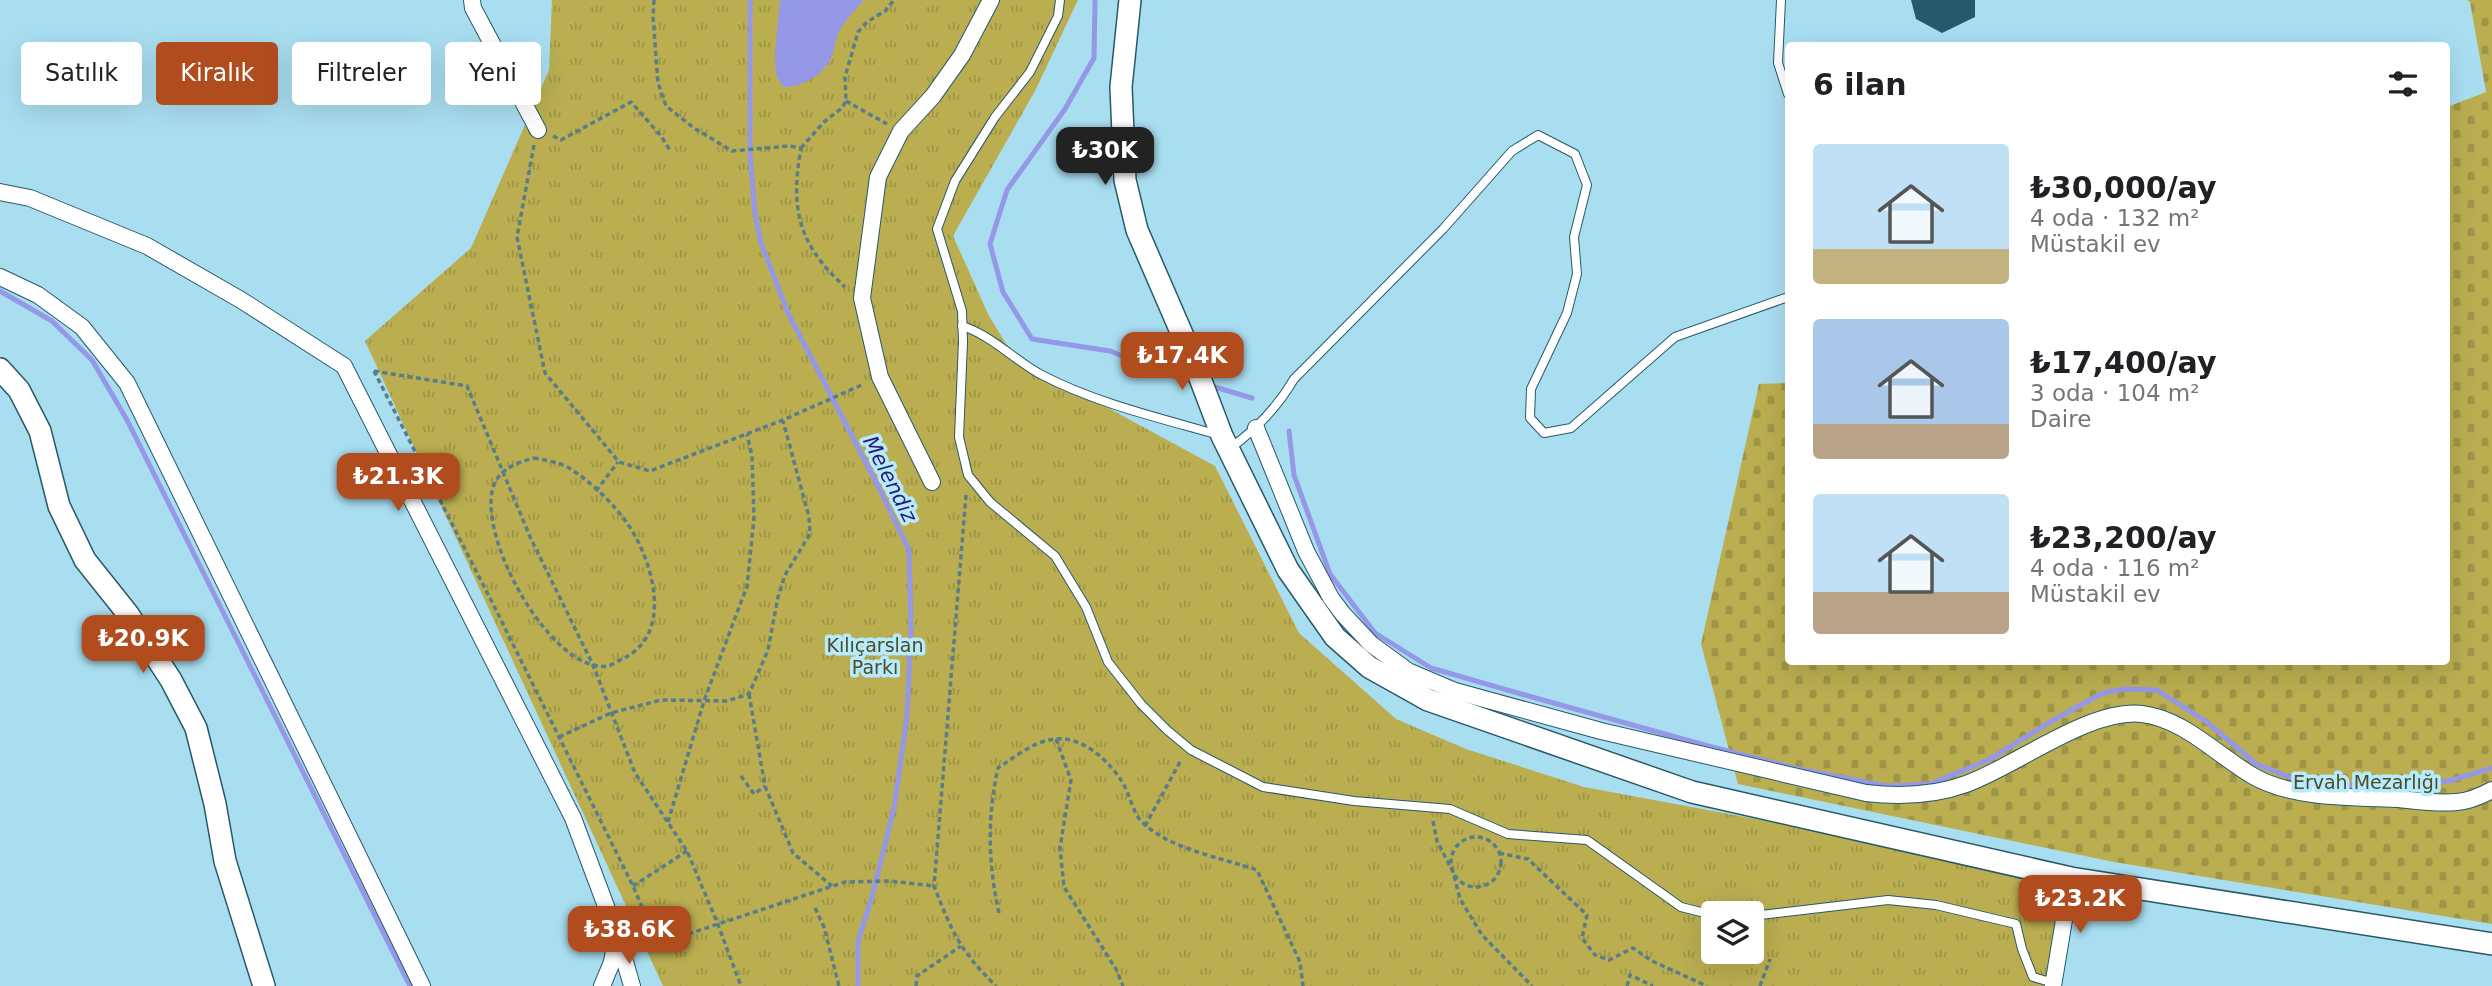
<!DOCTYPE html>
<html lang="tr">
<meta charset="utf-8">
<style>
body{margin:0;font-family:"DejaVu Sans",sans-serif;background:#f6f6f6;color:#202124;height:100vh;display:flex;flex-direction:column;font-size:26px;white-space:nowrap}
*{box-sizing:border-box;margin:0}
p{font-size:23px;color:#757577}
.icon{flex:none;width:38px;height:38px;fill:none;stroke:currentColor;stroke-width:2;stroke-linecap:round;stroke-linejoin:round}
.map{position:relative;flex:1;overflow:hidden}
.sheet{position:absolute;left:1785px;top:42px;width:665px;height:623px;display:flex;flex-direction:column;background:#fff;border-radius:7px;box-shadow:0 7px 28px #0002}
.sheet>*{flex:none}
.top-card{position:absolute;left:21px;top:42px;width:665px;height:63px;display:flex;gap:14px}
.tools{position:absolute;left:1701px;top:901px;display:grid;gap:14px}
.tools a{display:grid;place-items:center;width:63px;height:63px;border-radius:7px;background:#fff;box-shadow:0 7px 28px #0002;font-size:35px}
.price{position:absolute;translate:-50% -60px;padding:0 16px;border-radius:14px;background:#b14c1f;color:#fff;font-size:23px;line-height:46px;filter:drop-shadow(0 2px 4px #0008)}
.price::after{content:'';position:absolute;left:50%;top:42px;width:21px;height:16px;margin-left:-10px;background:inherit;clip-path:polygon(0 0,100% 0,50% 100%)}
.price.current{background:#222;color:#fff}
ul{padding:0;list-style:none}
li{display:flex;align-items:center;gap:21px;height:175px;padding:0 28px}
li span{display:grid;place-items:center;flex:none;width:196px;height:140px;border-radius:7px;color:#555}
li>.icon{margin-inline-start:auto}
span .icon{width:84px;height:84px;fill:#fffc;stroke-width:1}
li b{font-size:30px}
h2{display:flex;justify-content:space-between;align-items:center;height:84px;padding:0 28px;font-size:30px}
.tag{padding:0 24px;border-radius:7px;background:#fff;box-shadow:0 7px 28px #0002;font-size:24px;line-height:63px}
.tag.current{background:#b14c1f;color:#fff}
.map>svg:first-child{display:block}
</style>
<div class="map">
<svg width="2492" height="986" viewBox="0 0 2492 986">
<defs>
<pattern id="cemetery-stones" width="16" height="16" patternUnits="userSpaceOnUse" patternTransform="scale(1.75)"><rect width="16" height="16" fill="#baae51"/><path d="M2 7V4a2 2 0 0 1 4 0v3zM10 15v-3a2 2 0 0 1 4 0v3z" fill="#9e9546"/></pattern>
<pattern id="park-tufts" width="24" height="20" patternUnits="userSpaceOnUse" patternTransform="scale(1.75)"><rect width="24" height="20" fill="#baae51"/><path d="M3 7l-1-3M5 7V3M7 7l1-3M15 17l-1-3M17 17v-4M19 17l1-3" fill="none" stroke="#9e9546"/></pattern>
</defs>
<rect width="100%" height="100%" fill="#a9def1"/>
<path fill="url(#cemetery-stones)" d="M2467,0H2492V924L2114,862L1738,784L1701,644L1759,384L1788,383V662H2446L2447,107L2486,92L2470,2Z"/>
<path fill="url(#park-tufts)" fill-rule="evenodd" d="M552,0H1078L1036,89L953,236L989,316L1014,357L1215,466L1299,633L1396,719L1466,749L1584,787L2063,876L2044,986H663L365,341L471,248L549,70ZM1713,914H1752V952H1713Z"/>
<path fill="#9597e7" d="M780,0H864C856,9 846,19 840,30C835,39 835,47 832,56C825,74 801,88 783,87L776,75L775,52Z"/>
<g fill="none" stroke-linecap="round" stroke-linejoin="round">
<g stroke="#9597e7" stroke-width="5">
<path d="M750,0V155L755,214L761,243L788,313L879,488L909,550L911,630L907,716L894,808L872,897L858,941V986"/>
<path d="M1095,0L1094,58L1065,109L1007,190L990,244L1003,292L1032,339L1110,351L1158,371L1195,382"/>
<path d="M0,291L52,321L92,360L127,420L410,986"/>
<path d="M1208,385L1252,398"/>
<path d="M1289,431L1294,475L1330,574L1375,633L1431,668L1532,697L1708,746L1794,768L1886,786L1930,784L1988,760L2057,718L2103,693L2125,689L2157,690L2207,722L2256,764L2295,779L2332,786L2449,781L2492,768"/>
</g>
</g>
<path fill="#265969" d="M1911,0H1975V17L1942,33L1916,19Z"/>
<g fill="none" stroke-linecap="round" stroke-linejoin="round">
<g stroke="#275969" stroke-width="10">
<g id="service">
<path d="M1060,0L1058,16L1030,72L995,117L955,181L937,229L962,311L963,342L959,437L968,475L990,502L1055,556L1086,607L1108,662L1141,704L1167,730L1191,750L1263,787L1354,801L1450,809L1508,834L1587,840L1681,907L1713,915"/>
<path d="M1781,0L1778,63L1788,94"/>
<path d="M962,326C991,335 1013,359 1040,374C1095,403 1159,418 1219,435"/>
<path d="M1229,449C1257,429 1277,408 1294,379L1443,229L1512,151L1538,135L1575,154L1587,185L1574,237L1577,274L1567,313L1531,389L1530,418L1544,433L1571,428L1675,337L1788,297"/>
<path d="M1752,916L1888,900L1936,905L2016,924L2022,949L2033,977L2054,983"/>
</g>
</g>
<g stroke="#275969" stroke-width="18">
<g id="minor">
<path d="M472,0L473,8L538,130"/>
<path d="M0,192L30,198L147,246L241,300L344,366L573,818L619,941L632,986"/>
<path d="M0,277L38,295L82,327L127,383L422,986"/>
<path d="M1256,428L1306,551L1331,598L1343,614L1371,644L1408,671L1455,691L1601,731L1866,793C1900,797 1933,796 1966,784C2016,766 2090,708 2142,714C2184,719 2217,755 2253,776C2293,799 2353,797 2399,799C2418,801 2438,804 2457,802C2470,801 2481,796 2492,790"/>
<path d="M932,482L880,377L862,298L878,177L901,131L933,96L962,55L991,0"/>
<path d="M602,986L612,962L616,938"/>
<path d="M2053,986L2071,878"/>
</g>
</g>
<g stroke="#275969" stroke-width="24">
<g id="secondary">
<path d="M1130,0L1121,87L1125,180L1137,230L1192,357L1222,436L1288,570L1335,637L1369,667L1428,700L1692,792L2071,878L2492,944"/>
<path d="M0,369L19,390L40,431L59,506L85,560L128,614L171,680L196,728L215,804L225,861L264,986"/>
</g>
</g>
<g stroke="#587d8b" stroke-width="3.5" stroke-dasharray="5 3.5" stroke-linecap="butt">
<path d="M654,0L653,17L658,83L666,106L694,128L732,151L789,146L801,148C790,209 798,244 845,287"/>
<path d="M846,101L887,124"/>
<path d="M553,136L561,140L631,102L661,136L671,152"/>
<path d="M534,145L517,237L545,373L619,462L650,471L783,420L864,384"/>
<path d="M801,148L824,122L842,108L846,101L845,77L858,32L867,22L885,11L894,0"/>
<path d="M374,371L496,610L633,886L658,944L845,882L889,881L934,886"/>
<path d="M374,371L467,386L531,539L593,665L635,773L687,851L717,922L741,986"/>
<path d="M534,458C545,460 559,462 569,468C590,481 613,503 627,523C653,560 675,635 622,659C618,661 612,665 608,666C550,675 468,523 497,479C506,466 520,462 534,458Z"/>
<path d="M596,491L618,462"/>
<path d="M966,495L934,886C952,932 960,951 996,986"/>
<path d="M749,694L765,786L793,853L832,886"/>
<path d="M559,737L611,713L661,700L727,701L749,694L768,650L778,597L785,575L810,534L809,517L783,421"/>
<path d="M1056,739L1071,780L1060,848L1064,887L1116,969L1123,986"/>
<path d="M741,776L754,794L765,786"/>
<path d="M1433,821L1437,841L1453,872L1460,899L1482,935L1532,986"/>
<path d="M668,822L704,701L747,586L754,518L752,456L747,434"/>
<path d="M1145,826L1181,760"/>
<circle cx="1476" cy="862" r="25"/>
<path d="M1499,853L1528,859L1587,915L1582,938L1595,955L1609,960L1633,948L1652,961L1707,986"/>
<path d="M633,886L687,851"/>
<path d="M815,908L824,927L839,986"/>
<path d="M999,913C988,864 987,817 998,768C1015,757 1034,741 1055,739C1082,736 1108,760 1121,780C1130,793 1132,813 1143,823C1170,849 1222,858 1257,870L1300,962L1303,986"/>
<path d="M916,986L917,976L961,946"/>
<path d="M1627,986L1630,975L1653,986"/>
<path d="M1760,986L1770,959"/>
</g>
<use href="#service" stroke="#fff" stroke-width="8"/>
<use href="#minor" stroke="#fff" stroke-width="16"/>
<use href="#secondary" stroke="#fff" stroke-width="21"/>
</g>
<g text-anchor="middle" dominant-baseline="central" stroke-width="7" stroke-linejoin="round" paint-order="stroke">
<g font-size="19" fill="#504b23" stroke="#b6ebfe">
<text x="875" y="645">Kılıçarslan<tspan x="875" dy="22">Parkı</tspan></text>
<text x="2366" y="782">Ervah Mezarlığı</text>
</g>
<g font-size="21" font-style="italic" fill="#2a1975" stroke="#b6ebfe">
<text transform="translate(890 479) rotate(63)">Melendiz</text>
</g>
</g>
</svg>
<div class="tools">
<a><svg class="icon" aria-label="layers" viewBox="0 0 24 24"><path d="M12 4l9 5-9 5-9-5zM3 14l9 5 9-5"/></svg></a>
</div>
<b class="price current" style="left:1105px;top:187px">₺30K</b>
<b class="price" style="left:1182px;top:392px">₺17.4K</b>
<b class="price" style="left:398px;top:513px">₺21.3K</b>
<b class="price" style="left:143px;top:675px">₺20.9K</b>
<b class="price" style="left:2080px;top:935px">₺23.2K</b>
<b class="price" style="left:629px;top:966px">₺38.6K</b>
<div class="top-card">
<a class="tag">Satılık</a>
<a class="tag current">Kiralık</a>
<a class="tag">Filtreler</a>
<a class="tag">Yeni</a>
</div>
<section class="sheet">
<h2>6 ilan<svg class="icon" aria-label="filters" viewBox="0 0 24 24"><path d="M4 7h16M4 17h16"/><circle cx="9" cy="7" r="2"/><circle cx="15" cy="17" r="2"/></svg></h2>
<ul>
<li><span style="background:linear-gradient(#bfe0f5 75%,#c2b280 0)"><svg class="icon" aria-label="home" viewBox="0 0 24 24"><path d="M3 11l9-7 9 7M6 9v11h12V9"/></svg></span><div><b>₺30,000/ay</b><p>4 oda · 132 m²</p><p>Müstakil ev</p></div></li>
<li><span style="background:linear-gradient(#a9c7e8 75%,#b9a48a 0)"><svg class="icon" aria-label="home" viewBox="0 0 24 24"><path d="M3 11l9-7 9 7M6 9v11h12V9"/></svg></span><div><b>₺17,400/ay</b><p>3 oda · 104 m²</p><p>Daire</p></div></li>
<li><span style="background:linear-gradient(#bfe0f5 70%,#b9a48a 0)"><svg class="icon" aria-label="home" viewBox="0 0 24 24"><path d="M3 11l9-7 9 7M6 9v11h12V9"/></svg></span><div><b>₺23,200/ay</b><p>4 oda · 116 m²</p><p>Müstakil ev</p></div></li>
</ul>
</section>
</div>
